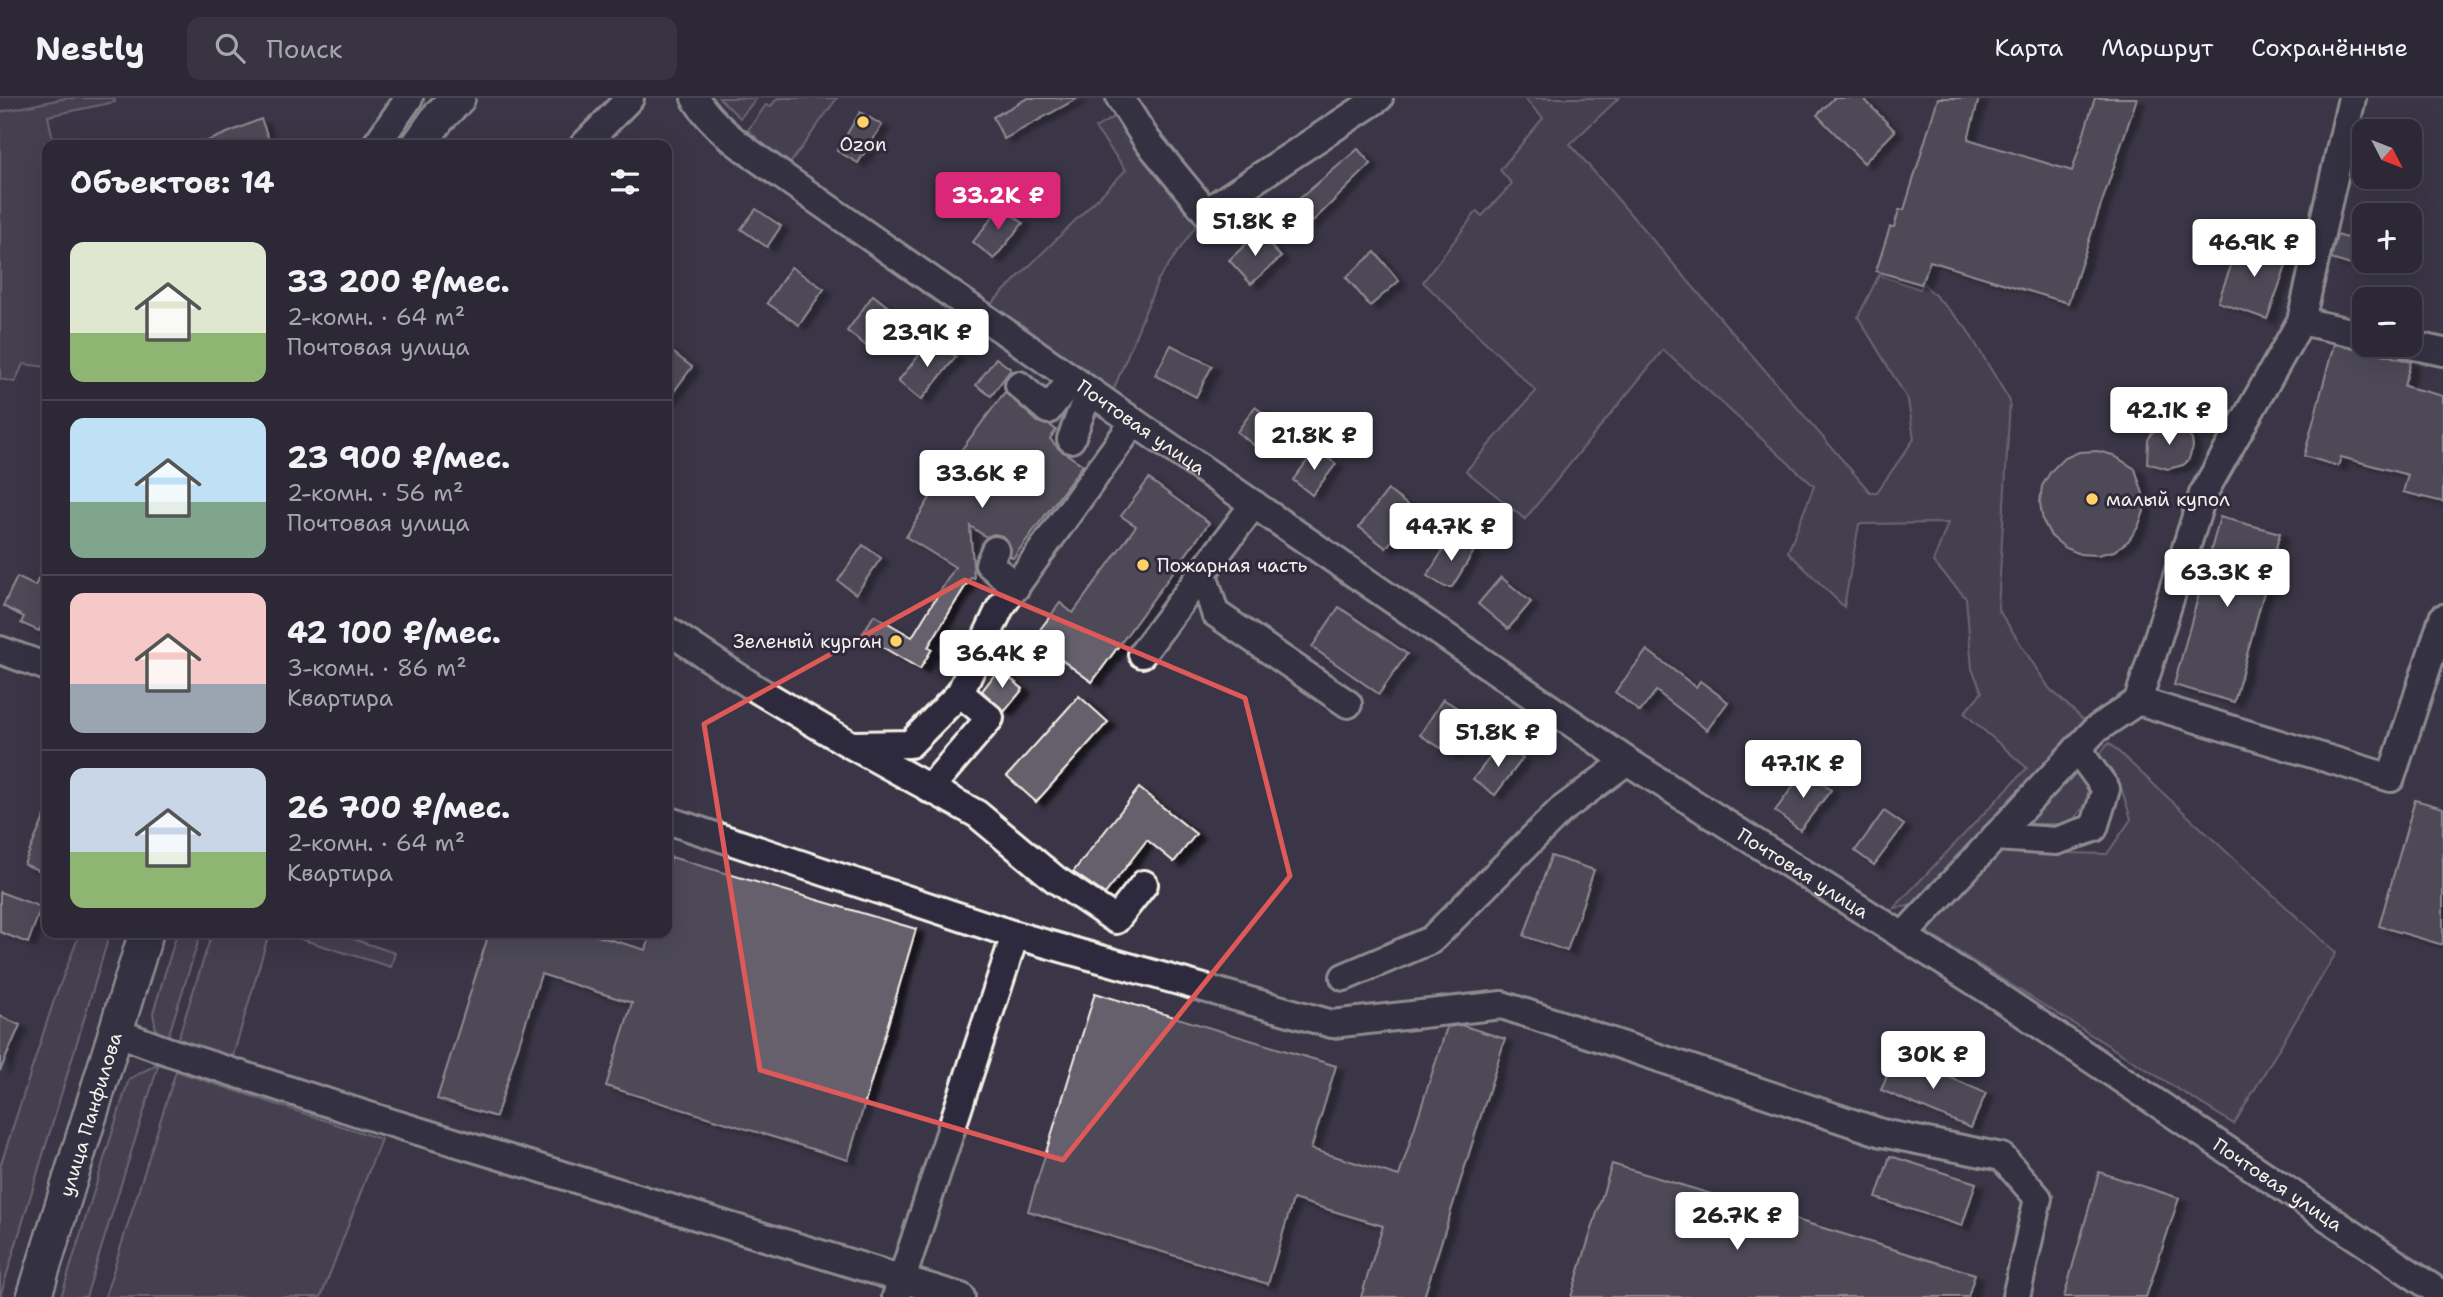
<!DOCTYPE html>
<html lang="ru">
<meta charset="utf-8">
<style>
body{margin:0;font-family:"Shantell Sans",sans-serif;background:#383441;color:#f1f3f6;height:100vh;display:flex;flex-direction:column;font-size:26px;white-space:nowrap}
*{box-sizing:border-box;margin:0}
p{font-size:23px;color:#a6a6ad}
.icon{flex:none;width:38px;height:38px;fill:none;stroke:currentColor;stroke-width:2;stroke-linecap:round;stroke-linejoin:round}
.map{position:relative;flex:1;overflow:hidden}
.panel{position:absolute;left:42px;top:42px;width:630px;height:798px;display:flex;flex-direction:column;background:#2c2835;border-radius:14px;box-shadow:0 7px 28px #0002,0 0 0 2px #484450}
.panel>*{flex:none}
.needle{width:46px;rotate:132deg}
.buttons{position:absolute;left:2352px;top:21px;display:grid;gap:14px}
.buttons a{display:grid;place-items:center;width:70px;height:70px;border-radius:14px;background:#2c2835;box-shadow:0 7px 28px #0002,0 0 0 2px #484450;font-size:35px}
.price{position:absolute;translate:-50% -60px;padding:0 16px;border-radius:7px;background:#fff;color:#222;font-size:23px;line-height:46px;filter:drop-shadow(0 2px 4px #0008)}
.price::after{content:'';position:absolute;left:50%;top:42px;width:21px;height:16px;margin-left:-10px;background:inherit;clip-path:polygon(0 0,100% 0,50% 100%)}
.price.current{background:#db2777;color:#fff}
ul{padding:0;list-style:none}
li{display:flex;align-items:center;gap:21px;height:175px;padding:0 28px}
li+li{border-top:2px solid #484450}
li span{display:grid;place-items:center;flex:none;width:196px;height:140px;border-radius:14px;color:#555}
li>.icon{margin-inline-start:auto}
span .icon{width:84px;height:84px;fill:#fffc;stroke-width:1}
li b{font-size:30px}
h2{display:flex;justify-content:space-between;align-items:center;height:84px;padding:0 28px;font-size:30px}
header{display:flex;align-items:center;gap:42px;box-sizing:border-box;height:98px;padding:0 35px;background:#2c2835;border-bottom:2px solid #484450}
header strong{font-size:33px}
nav{display:flex;gap:38px;margin-inline-start:auto;font-size:24px}
.search{width:490px;height:63px;background:#383441;display:flex;align-items:center;gap:18px;box-sizing:border-box;padding:0 24px;border-radius:14px;color:#a6a6ad;font-size:26px}
.map>svg:first-child{display:block}
</style>
<header>
<strong>Nestly</strong>
<div class="search"><svg class="icon" aria-label="search" viewBox="0 0 24 24"><circle cx="10" cy="10" r="6"/><path d="M15 15l6 6"/></svg>Поиск</div>
<nav><a>Карта</a><a>Маршрут</a><a>Сохранённые</a></nav>
</header>
<div class="map">
<svg width="2443" height="1199" viewBox="0 0 2443 1199">
<defs>
<filter id="shadow"><feDropShadow dx="8" dy="4.5" stdDeviation="2" flood-color="#0009"/></filter>
</defs>
<rect width="100%" height="100%" fill="#3b3647"/>
<filter id="ink" filterUnits="userSpaceOnUse"><feTurbulence type="fractalNoise" baseFrequency=".0143" numOctaves="2"/><feDisplacementMap in="SourceGraphic" scale="14" xChannelSelector="R" yChannelSelector="G"/><feConvolveMatrix kernelMatrix="1 2 1 2 8 2 1 2 1" color-interpolation-filters="sRGB"/></filter>
<g filter="url(#ink)">
<g fill="#534e5c" stroke="#a4a0a2" stroke-width="2">
<path d="M66,0H114L115,4L48,18L54,47H47V269L23,266L15,284L0,281V14Z"/>
<path d="M719,0H757L740,20Z"/>
<path d="M778,0H837L787,70L748,32L766,7L770,9Z"/>
<path d="M1524,0H1619L1570,46L1870,394H1877L1914,341L1908,302L1858,219L1879,177L1920,191L1923,185L1965,228L2010,303L1998,511L2049,590L2085,623L1915,807L1894,810L2027,670L1964,615L1982,594L1972,571L1966,500L1933,464L1948,425L1859,426L1844,509L1788,454L1814,388L1663,252L1525,421L1466,373L1536,293L1423,184L1477,113L1482,118L1512,86L1500,72L1543,20Z"/>
<path d="M1119,16L1139,47L1198,125L1158,182L1113,293L1084,276L991,206L1126,72L1095,30Z"/>
<path d="M2109,645L2336,855L2234,1026L1925,833L1991,753L2107,756L2131,721L2119,683L2097,659Z"/>
<path d="M2067,673L2080,676L2088,686L2087,705L2074,721L2062,726H2031L2009,734Z"/>
<path d="M80,835H110L0,1199V1069L54,902Z"/>
<path d="M177,835H201L167,942L157,937L153,915Z"/>
<path d="M212,835H269L231,965L176,947Z"/>
<path d="M281,835H335L395,855L391,869Z"/>
<path d="M159,965L86,1199H61L129,981Z"/>
<path d="M176,973L381,1041L321,1199H105Z"/>
</g>
<g fill="#65616c" stroke="#f4f1e8" stroke-width="2" filter="url(#shadow)">
<path d="M1028,0H1078L1004,41L993,19Z"/>
<path d="M1834,0H1863L1895,33L1864,65L1817,17Z"/>
<path d="M1938,0H1979L1968,41L2072,73L2095,0H2137L2068,205L1930,163L1921,186L1876,173L1890,129H1894L1899,112H1904Z"/>
<path d="M860,14L882,27L858,65L837,53Z"/>
<path d="M261,21L271,47H198Z"/>
<path d="M1358,51L1371,66L1310,126L1293,106Z"/>
<path d="M1001,108L1023,125L994,161L973,144Z"/>
<path d="M756,111L781,128L767,149L741,131Z"/>
<path d="M1258,135L1281,159L1251,186L1229,162Z"/>
<path d="M2337,137L2364,145V171L2331,161Z"/>
<path d="M2241,140L2290,157L2267,221L2218,204Z"/>
<path d="M1375,154L1399,183L1370,208L1346,179Z"/>
<path d="M791,169L824,191L799,227L767,205Z"/>
<path d="M873,197L895,214L868,249L847,233Z"/>
<path d="M933,240L956,259L921,302L898,283Z"/>
<path d="M2334,246L2368,252L2411,264L2404,288L2443,298V404L2403,394L2408,377L2341,359L2338,368L2304,358Z"/>
<path d="M1171,247L1212,268L1196,299L1155,277Z"/>
<path d="M667,250L692,269L667,303Z"/>
<path d="M996,260L1011,271L991,298L976,287Z"/>
<path d="M1005,294L1038,324L1050,327L1056,332L1050,341L1059,351L1083,367L1013,460L1010,458L1011,451L1008,443L1002,438L994,436L986,439L970,428L974,480L971,479L928,549L932,551L920,571L862,537L874,517L912,539L955,469L906,439L931,398L928,396Z"/>
<path d="M1255,309L1274,323L1255,348L1237,334Z"/>
<path d="M2171,325L2184,330L2192,342L2193,349L2188,363L2183,367L2168,371L2147,365L2148,342L2151,336L2157,330Z"/>
<path d="M1316,351L1336,366L1312,397L1293,382Z"/>
<path d="M2097,353L2113,357L2135,371L2143,396L2144,413L2138,429L2128,443L2114,453L2097,457L2080,456L2064,449L2051,438L2043,423L2040,405L2042,388L2051,373L2063,361L2079,354Z"/>
<path d="M1149,381L1209,425L1092,584L1033,541L1060,505L1073,515L1136,428L1121,418Z"/>
<path d="M1388,392L1415,413L1386,450L1359,429Z"/>
<path d="M2220,419L2280,435L2234,604L2174,587Z"/>
<path d="M1451,439L1474,453L1452,489H1445L1427,478Z"/>
<path d="M863,447L881,460L856,496L838,483Z"/>
<path d="M47,462V516L39,533L21,525L24,519L3,508L17,479L35,488Z"/>
<path d="M1501,479L1531,504L1508,531L1478,506Z"/>
<path d="M1339,509L1407,556L1379,596L1312,549Z"/>
<path d="M1647,552L1696,589L1700,583L1728,604L1707,632L1656,593L1640,614L1615,594Z"/>
<path d="M999,571L1023,591L1004,614L982,593Z"/>
<path d="M1079,598L1108,624L1036,704L1007,678Z"/>
<path d="M1443,601L1475,621L1452,657L1420,637Z"/>
<path d="M1502,644L1523,660L1495,697L1473,681Z"/>
<path d="M1805,672L1831,692L1800,732L1775,713Z"/>
<path d="M1139,690L1196,736L1174,764L1147,742L1105,796L1073,774Z"/>
<path d="M2415,702L2443,710V847L2379,828Z"/>
<path d="M47,713V776L24,766Z"/>
<path d="M1884,713L1904,727L1874,767L1855,753Z"/>
<path d="M1551,758L1594,772L1567,853L1524,838Z"/>
<path d="M671,759L916,831L848,1062L606,988L632,905L541,876L496,1019L437,1001L489,835H587L646,852L651,835H667V775Z"/>
<path d="M0,794L41,809L28,845L0,834Z"/>
<path d="M1095,895L1336,968L1311,1051L1399,1078L1447,929L1461,927L1505,941L1424,1199H1361L1383,1128L1293,1101L1268,1186L1028,1113Z"/>
<path d="M0,918L20,927L0,973Z"/>
<path d="M1896,956L1986,995L1971,1030L1881,992Z"/>
<path d="M1890,1058L1976,1085L1962,1128L1876,1100Z"/>
<path d="M1612,1066L1975,1176L1968,1199H1571Z"/>
<path d="M2099,1074L2179,1100L2146,1199H2064Z"/>
</g>
<g fill="none" stroke-linecap="round" stroke-linejoin="round">
<g stroke="#f4f1e8" stroke-width="32">
<g id="minor">
<path id="s1" d="M695,0C715,33 751,55 781,77L1134,324L1627,663L1996,897L2443,1197"/>
<path d="M1120,0L1146,41L1206,114L1379,0"/>
<path d="M2352,0L2301,223L2364,237"/>
<path d="M376,47L409,0"/>
<path d="M584,47L630,0"/>
<path d="M2301,223L2203,396L2138,603L2391,680L2443,520"/>
<path d="M2410,247L2443,254"/>
<path d="M1019,287L1048,312L1072,281"/>
<path d="M1071,341L1083,309L1092,295"/>
<path d="M995,452L989,466L1016,489"/>
<path d="M1203,476L1215,515L1348,606"/>
<path d="M667,532L758,592L851,647L977,716L1055,781L1116,822L1144,786"/>
<path d="M0,552L47,569"/>
<path d="M1142,556L1254,406"/>
<path d="M853,647L910,646L960,595L1000,510L1134,324"/>
<path d="M929,691L990,620L960,595"/>
<path d="M667,722L1015,837"/>
<path d="M1995,739L2056,743L2094,730L2106,691L2077,651"/>
<path d="M1903,838L2095,632L2138,603"/>
<path d="M1344,879L1431,842L1560,713L1627,663"/>
<path d="M116,934L170,954L366,1017L961,1199"/>
<path d="M896,1199L1015,837L1332,926L1502,907L1882,1035L2002,1059L2038,1100L2016,1199"/>
</g>
</g>
<g stroke="#f4f1e8" stroke-width="38">
<g id="major">
<path d="M419,47L438,20L458,0"/>
<path id="s2" d="M34,1199L146,835"/>
</g>
</g>
<use href="#minor" stroke="#2f2a3d" stroke-width="26"/>
<use href="#major" stroke="#2f2a3d" stroke-width="33"/>
</g>
</g>
<path d="M0 0H2443V1199H0ZM965,482L1245,600L1290,778L1063,1062L760,972L704,626Z" fill="#3b3647" fill-opacity=".55" fill-rule="evenodd"/>
<path fill="none" stroke="#de5a58" stroke-width="5" stroke-linejoin="round" d="M965,482L1245,600L1290,778L1063,1062L760,972L704,626Z"/>
<g fill="#ffd166" stroke="#2f2a3d" stroke-width="2.5">
<circle cx="863" cy="24" r="7"/>
<circle cx="2092" cy="401" r="7"/>
<circle cx="1143" cy="467" r="7"/>
<circle cx="896" cy="543" r="7"/>
</g>
<g text-anchor="middle" dominant-baseline="central" stroke-width="6" stroke-linejoin="round" paint-order="stroke">
<g font-size="19" fill="#f4f1e8" stroke="#2f2a3d" text-anchor="start">
<text x="863" y="46" text-anchor="middle">Ozon</text>
<text x="2106" y="401">малый купол</text>
<text x="1157" y="467">Пожарная часть</text>
<text x="882" y="543" text-anchor="end">Зеленый курган</text>
</g>
<g font-size="19" fill="#f4f1e8" stroke="#2f2a3d">
<text stroke="none"><textPath href="#s1" startOffset="556">Почтовая улица</textPath></text>
<text stroke="none"><textPath href="#s1" startOffset="1354">Почтовая улица</textPath></text>
<text stroke="none"><textPath href="#s2" startOffset="191">улица Панфилова</textPath></text>
<text stroke="none"><textPath href="#s1" startOffset="1922">Почтовая улица</textPath></text>
</g>
</g>
</svg>
<div class="buttons">
<a><svg class="needle" viewBox="-14 -14 28 28"><path d="M0-13l5 13h-10z" fill="#e53935"/><path d="M0 13l5-13h-10z" fill="#a6a6ad"/></svg></a>
<a>+</a>
<a>−</a>
</div>
<b class="price current" style="left:998px;top:134px">33.2K ₽</b>
<b class="price" style="left:1255px;top:160px">51.8K ₽</b>
<b class="price" style="left:2254px;top:181px">46.9K ₽</b>
<b class="price" style="left:927px;top:271px">23.9K ₽</b>
<b class="price" style="left:2169px;top:349px">42.1K ₽</b>
<b class="price" style="left:1314px;top:374px">21.8K ₽</b>
<b class="price" style="left:982px;top:412px">33.6K ₽</b>
<b class="price" style="left:1451px;top:465px">44.7K ₽</b>
<b class="price" style="left:2227px;top:511px">63.3K ₽</b>
<b class="price" style="left:1002px;top:592px">36.4K ₽</b>
<b class="price" style="left:1498px;top:671px">51.8K ₽</b>
<b class="price" style="left:1803px;top:702px">47.1K ₽</b>
<b class="price" style="left:1933px;top:993px">30K ₽</b>
<b class="price" style="left:1737px;top:1154px">26.7K ₽</b>
<section class="panel">
<h2>Объектов: 14<svg class="icon" aria-label="filters" viewBox="0 0 24 24"><path d="M4 7h16M4 17h16"/><circle cx="9" cy="7" r="2"/><circle cx="15" cy="17" r="2"/></svg></h2>
<ul>
<li><span style="background:linear-gradient(#dfe7d0 65%,#8fb573 0)"><svg class="icon" aria-label="home" viewBox="0 0 24 24"><path d="M3 11l9-7 9 7M6 9v11h12V9"/></svg></span><div><b>33 200 ₽/мес.</b><p>2-комн. · 64 m²</p><p>Почтовая улица</p></div></li>
<li><span style="background:linear-gradient(#bfe0f5 60%,#7fa58c 0)"><svg class="icon" aria-label="home" viewBox="0 0 24 24"><path d="M3 11l9-7 9 7M6 9v11h12V9"/></svg></span><div><b>23 900 ₽/мес.</b><p>2-комн. · 56 m²</p><p>Почтовая улица</p></div></li>
<li><span style="background:linear-gradient(#f6c9c9 65%,#9aa5b1 0)"><svg class="icon" aria-label="home" viewBox="0 0 24 24"><path d="M3 11l9-7 9 7M6 9v11h12V9"/></svg></span><div><b>42 100 ₽/мес.</b><p>3-комн. · 86 m²</p><p>Квартира</p></div></li>
<li><span style="background:linear-gradient(#c9d6e8 60%,#8fb573 0)"><svg class="icon" aria-label="home" viewBox="0 0 24 24"><path d="M3 11l9-7 9 7M6 9v11h12V9"/></svg></span><div><b>26 700 ₽/мес.</b><p>2-комн. · 64 m²</p><p>Квартира</p></div></li>
</ul>
</section>
</div>
